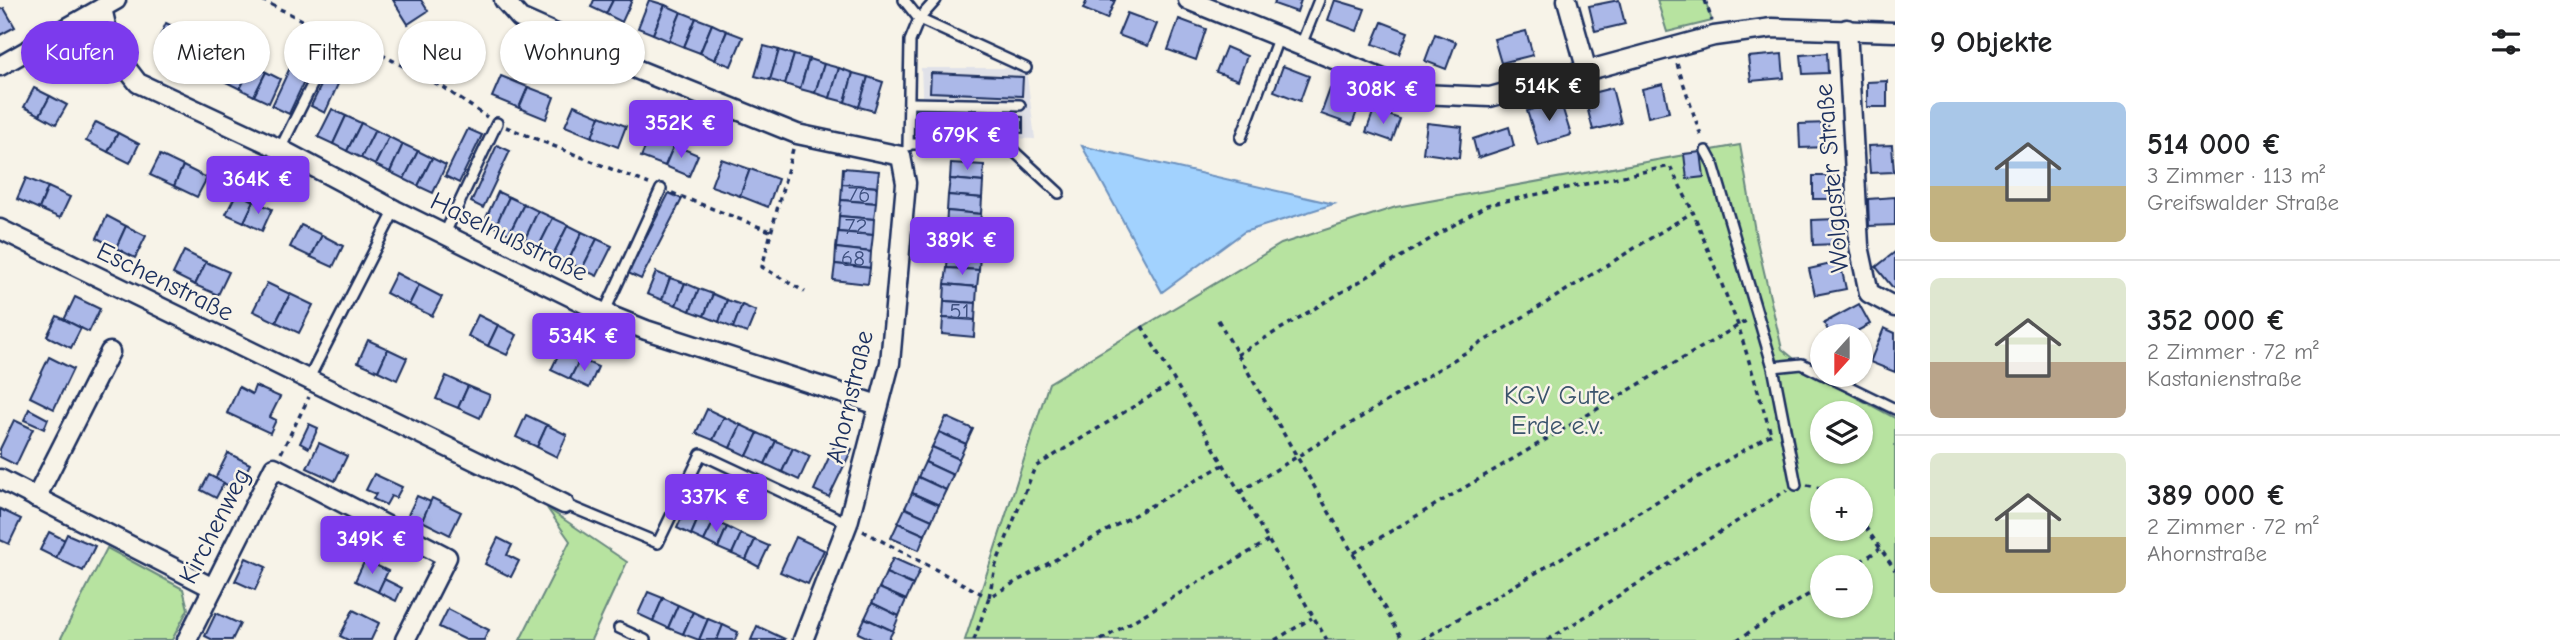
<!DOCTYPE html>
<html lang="de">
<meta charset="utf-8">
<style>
body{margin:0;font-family:"Comic Neue",sans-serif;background:#f6f6f6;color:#202124;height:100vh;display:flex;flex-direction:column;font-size:26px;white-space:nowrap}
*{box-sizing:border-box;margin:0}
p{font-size:23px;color:#757577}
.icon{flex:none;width:38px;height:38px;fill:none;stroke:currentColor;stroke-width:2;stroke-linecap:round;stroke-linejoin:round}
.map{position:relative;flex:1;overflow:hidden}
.panel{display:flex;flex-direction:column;background:#fff;width:665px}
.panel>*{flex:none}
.top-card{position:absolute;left:21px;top:21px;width:665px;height:63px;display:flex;gap:14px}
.needle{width:46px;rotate:201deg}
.buttons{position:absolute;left:1810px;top:324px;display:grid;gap:14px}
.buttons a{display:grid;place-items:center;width:63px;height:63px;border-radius:50%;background:#fff;box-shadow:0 2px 5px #0004;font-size:35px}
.price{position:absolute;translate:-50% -60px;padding:0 16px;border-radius:7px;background:#7c3aed;color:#fff;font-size:23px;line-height:46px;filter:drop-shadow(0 2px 4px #0008)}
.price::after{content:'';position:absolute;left:50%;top:42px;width:21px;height:16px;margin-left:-10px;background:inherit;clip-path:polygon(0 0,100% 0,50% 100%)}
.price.active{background:#222;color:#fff}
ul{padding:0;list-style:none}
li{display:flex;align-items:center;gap:21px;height:175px;padding:0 35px}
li+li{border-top:2px solid #e0e0e0}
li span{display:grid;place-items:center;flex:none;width:196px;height:140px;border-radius:10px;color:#555}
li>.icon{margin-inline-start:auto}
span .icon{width:84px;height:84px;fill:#fffc;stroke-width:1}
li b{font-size:30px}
h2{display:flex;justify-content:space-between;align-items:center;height:84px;padding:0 35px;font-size:30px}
.pill{padding:0 24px;border-radius:32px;background:#fff;box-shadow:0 2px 5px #0004;font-size:24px;line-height:63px}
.pill.active{background:#7c3aed;color:#fff}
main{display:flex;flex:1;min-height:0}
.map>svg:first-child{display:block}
</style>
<main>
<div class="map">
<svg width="1895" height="640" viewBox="0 0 1895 640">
<rect width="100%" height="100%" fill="#f7f3e8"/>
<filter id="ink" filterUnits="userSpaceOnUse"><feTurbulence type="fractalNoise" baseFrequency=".0143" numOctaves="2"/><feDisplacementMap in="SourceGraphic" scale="14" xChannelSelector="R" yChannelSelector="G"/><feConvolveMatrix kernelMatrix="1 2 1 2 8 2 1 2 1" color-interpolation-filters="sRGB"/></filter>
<g filter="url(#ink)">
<path fill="#e0e1e8" d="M921,68H1026L1035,139L924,135Z"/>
<g fill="#b7e3a0" stroke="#69897f" stroke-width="2" fill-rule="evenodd">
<path d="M1657,0H1705L1712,21L1667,32Z"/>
<path d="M1740,145L1756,237L1782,349L1813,374L1895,418V640H965L1049,383L1281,244L1396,207ZM1822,413H1860V452H1822ZM1822,490H1860V528H1822ZM1822,567H1860V606H1822Z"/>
<path d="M547,508L627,562L591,640H520L570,541Z"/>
<path d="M107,548L183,589L188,609L172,640H60Z"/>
</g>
<path fill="#a2d2fe" stroke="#6c91be" stroke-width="2" d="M1082,146L1334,204L1244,232L1162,292Z"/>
<g fill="#abb8e8" stroke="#1b2f5e" stroke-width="2">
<path d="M393,0H421L428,11L408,24Z"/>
<path d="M594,0H613L606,14L591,7Z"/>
<path d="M613,0H632L622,22L606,14Z"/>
<path d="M649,0L665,5L653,34L638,28Z"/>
<path d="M1087,0H1115L1107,19L1083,9Z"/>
<path d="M1276,0H1301L1297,12L1274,4Z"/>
<path d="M1335,0L1365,9L1357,31L1328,20Z"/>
<path d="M1619,0L1625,24L1595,31L1589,6Z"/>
<path d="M665,5L681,12L669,41L653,34Z"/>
<path d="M4,8L15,27L0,35V10Z"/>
<path d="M681,12L696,18L684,47L669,41Z"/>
<path d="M1127,13L1157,24L1148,46L1118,35Z"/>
<path d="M696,18L712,24L700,53L684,47Z"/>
<path d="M1179,19L1206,29L1196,60L1168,50Z"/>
<path d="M1382,22L1408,32L1399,54L1373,44Z"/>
<path d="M166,23L180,30L169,54L155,47Z"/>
<path d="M712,24L727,31L715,60L700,53Z"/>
<path d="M180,30L195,37L183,61L169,54Z"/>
<path d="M727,31L743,37L731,66L715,60Z"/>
<path d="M1526,31L1533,55L1501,63L1494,39Z"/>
<path d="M443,32L461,47L446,65L429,50Z"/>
<path d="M1435,34L1456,42L1446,69L1425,61Z"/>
<path d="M195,37L209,44L197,68L183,61Z"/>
<path d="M209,44L223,51L212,75L197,68Z"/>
<path d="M301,44L318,52L289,114L272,106Z"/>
<path d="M764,46L779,50L770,80L755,76Z"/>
<path d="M461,47L478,61L464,79L446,65Z"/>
<path d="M1226,47L1247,56L1238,80L1216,72Z"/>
<path d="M779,50L794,55L785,84L770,80Z"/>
<path d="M223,51L238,58L226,82L212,75Z"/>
<path d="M1827,53L1828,73L1803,74L1801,55Z"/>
<path d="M1782,54L1784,78L1751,81L1748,57Z"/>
<path d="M794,55L809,59L800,89L785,84Z"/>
<path d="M238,58L252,65L240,89L226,82Z"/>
<path d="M809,59L824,64L815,93L800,89Z"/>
<path d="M824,64L839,68L830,98L815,93Z"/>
<path d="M252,65L266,72L254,96L240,89Z"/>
<path d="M1283,66L1309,76L1300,101L1274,91Z"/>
<path d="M330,67L343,73L325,113L311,106Z"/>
<path d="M839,68L853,73L845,102L830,98Z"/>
<path d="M266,72L280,79L269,103L254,96Z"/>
<path d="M853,73L868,77L859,107L845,102Z"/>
<path d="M931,73L1023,77L1022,96L930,92Z"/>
<path d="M501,76L528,87L519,108L492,97Z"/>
<path d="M868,77L883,82L874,111L859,107Z"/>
<path d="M1887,81V107H1867V82Z"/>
<path d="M1663,84L1669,112L1648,117L1642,89Z"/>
<path d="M528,87L554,97L546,119L519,108Z"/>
<path d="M34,88L50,96L40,115L24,107Z"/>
<path d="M1612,88L1621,123L1593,130L1584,95Z"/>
<path d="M1330,89L1361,100L1352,125L1321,114Z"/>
<path d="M50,96L67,105L56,124L40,115Z"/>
<path d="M1560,100L1571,135L1538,145L1527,111Z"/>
<path d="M574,105L600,116L592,137L565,126Z"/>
<path d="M332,109L346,116L333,144L318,137Z"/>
<path d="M1374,110L1400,119L1392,141L1366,132Z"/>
<path d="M931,113L1023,117V133L930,129Z"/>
<path d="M346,116L361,123L347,151L333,144Z"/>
<path d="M600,116L626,126L618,147L592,137Z"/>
<path d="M96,122L118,133L108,152L86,141Z"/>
<path d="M361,123L375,130L361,158L347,151Z"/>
<path d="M1427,123L1462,127L1459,158L1423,153Z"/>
<path d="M1828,123L1829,147L1800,148L1799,124Z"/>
<path d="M1509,127L1514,146L1478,158L1473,139Z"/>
<path d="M468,129L482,135L459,183L445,176Z"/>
<path d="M375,130L389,137L375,165L361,158Z"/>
<path d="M118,133L139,144L130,163L108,152Z"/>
<path d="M650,136L674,145L665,166L641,157Z"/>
<path d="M389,137L403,144L390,172L375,165Z"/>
<path d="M403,144L418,151L404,179L390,172Z"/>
<path d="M497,145L510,151L483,208L471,202Z"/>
<path d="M674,145L698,155L689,176L665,166Z"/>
<path d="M1892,145L1894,172L1870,173L1868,146Z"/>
<path d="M418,151L432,158L418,186L404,179Z"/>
<path d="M1701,152L1704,177L1687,179L1684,154Z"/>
<path d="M160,155L183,166L174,186L150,175Z"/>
<path d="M432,158L446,165L433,193L418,186Z"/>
<path d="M721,159L750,169L740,196L711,186Z"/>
<path d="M951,163L984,165L983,182L950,179Z"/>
<path d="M183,166L207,178L197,197L174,186Z"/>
<path d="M843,168L879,171L877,187L842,184Z"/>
<path d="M750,169L778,179L768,207L740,196Z"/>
<rect x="1813" y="176" width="25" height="23"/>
<path d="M26,178L48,187L39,209L17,199Z"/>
<path d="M950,179L983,182L982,198L948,195Z"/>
<path d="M842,184L877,187L876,203L841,200Z"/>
<path d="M48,187L70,197L60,218L39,209Z"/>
<path d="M237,192L254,201L244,222L226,214Z"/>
<path d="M498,192L509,197L495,227L484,222Z"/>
<path d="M669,193L682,199L641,279L628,273Z"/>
<path d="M948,195L982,198L981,214L947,211Z"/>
<path d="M509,197L524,204L509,234L495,227Z"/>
<path d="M1895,197V225L1869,226L1868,199Z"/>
<path d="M841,200L876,203L874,219L839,216Z"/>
<path d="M254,201L272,209L262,231L244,222Z"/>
<path d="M524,204L538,211L524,241L509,234Z"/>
<path d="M538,211L553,218L538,248L524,241Z"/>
<path d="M947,211L981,214L979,230L946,228Z"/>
<path d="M107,216L126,226L116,248L97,238Z"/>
<path d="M839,216L874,219L873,235L838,232Z"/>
<path d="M553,218L568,225L553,255L538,248Z"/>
<path d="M1836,219L1837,244L1813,245L1812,220Z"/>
<path d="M301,225L322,235L311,257L290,247Z"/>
<path d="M568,225L582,232L568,262L553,255Z"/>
<path d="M126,226L146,236L135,258L116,248Z"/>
<path d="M582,232L597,239L582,269L568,262Z"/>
<path d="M838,232L873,235L871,252L836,248Z"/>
<path d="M322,235L343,246L333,267L311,257Z"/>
<path d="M597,239L612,246L597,276L582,269Z"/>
<path d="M836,248L871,252L870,268L835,264Z"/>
<path d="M184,251L206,262L195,285L173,274Z"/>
<path d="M948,251L980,254L979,270L947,268Z"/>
<path d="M1895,252V286L1893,288L1876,267Z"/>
<path d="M206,262L229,272L218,295L195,285Z"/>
<path d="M1840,262L1846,289L1815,295L1809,269Z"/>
<path d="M835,264L870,268L868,284L833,280Z"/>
<path d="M947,268L979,270L977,287L945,284Z"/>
<path d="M656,272L670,278L662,300L647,294Z"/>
<path d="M396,273L419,285L409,305L386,293Z"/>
<path d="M670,278L685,283L676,305L662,300Z"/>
<path d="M267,283L290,294L276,322L253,311Z"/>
<path d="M685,283L699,289L690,311L676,305Z"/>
<path d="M945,284L977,287L976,303L944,301Z"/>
<path d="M419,285L442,297L432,316L409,305Z"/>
<path d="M699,289L713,294L704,316L690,311Z"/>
<path d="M290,294L313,305L299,333L276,322Z"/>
<path d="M713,294L727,300L719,322L704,316Z"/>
<path d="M75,297L100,309L89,332L64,320Z"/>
<path d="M727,300L742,305L733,328L719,322Z"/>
<path d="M944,301L976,303L975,320L943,318Z"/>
<path d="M1859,304L1870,324L1848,336H1831L1824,323Z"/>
<path d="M742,305L756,311L747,333L733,328Z"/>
<path d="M478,315L498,325L488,346L468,336Z"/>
<path d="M57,316L81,328L71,348L47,336Z"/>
<path d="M943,318L975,320L974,337L942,334Z"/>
<path d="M498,325L517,335L507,355L488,346Z"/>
<path d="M1884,328L1895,333V372L1870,362Z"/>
<path d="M368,340L388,349L378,371L358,362Z"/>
<path d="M388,349L407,358L397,380L378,371Z"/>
<path d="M561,349L580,359L570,379L551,370Z"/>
<path d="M49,357L73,369L54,409L30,397Z"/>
<path d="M580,359L598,367L589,388L570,379Z"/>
<path d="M446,376L468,386L458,408L436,399Z"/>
<path d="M255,386L280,397L270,417L276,420L270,433L227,413L239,387L252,394Z"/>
<path d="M468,386L490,395L480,418L458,408Z"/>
<path d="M29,409L48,419L44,429L24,420Z"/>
<path d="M707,409L724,417L713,440L696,433Z"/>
<path d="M526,415L547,425L537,447L516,437Z"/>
<path d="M724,417L741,425L730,448L713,440Z"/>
<path d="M946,417L973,429L966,444L939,432Z"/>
<path d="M14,420L33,429L16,465L0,457V449Z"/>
<path d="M309,424L318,428L309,448L300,443Z"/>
<path d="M547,425L567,435L557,457L537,447Z"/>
<path d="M741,425L758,433L747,456L730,448Z"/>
<path d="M939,432L966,444L959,459L932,447Z"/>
<path d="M758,433L776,441L765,464L747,456Z"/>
<path d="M776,441L793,448L782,472L765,464Z"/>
<path d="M836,442L852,449L829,497L814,490Z"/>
<path d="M319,443L347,456L335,481L307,468Z"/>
<path d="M932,447L959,459L953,475L925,462Z"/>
<path d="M793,448L810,456L799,480L782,472Z"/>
<path d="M228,453L250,464L237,490L215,479Z"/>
<path d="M925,462L953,475L946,490L918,477Z"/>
<path d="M374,474L402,487L396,498L391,496L386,505L373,499L376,494L366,490Z"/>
<path d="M209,475L224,483L216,498L201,490Z"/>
<path d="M918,477L946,490L939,505L912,493Z"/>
<path d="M912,493L939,505L932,520L905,508Z"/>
<path d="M417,496L431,502L422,521L408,515Z"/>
<path d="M432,498L461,512L450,535L422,521Z"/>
<path d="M686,508L700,514L691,535L677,528Z"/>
<path d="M905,508L932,520L925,535L898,523Z"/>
<path d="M0,509L21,519L9,544L0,540Z"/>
<path d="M700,514L714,521L704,541L691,535Z"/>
<path d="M714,521L727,527L718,548L704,541Z"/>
<path d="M898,523L925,535L919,550L891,538Z"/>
<path d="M727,527L741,534L732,554L718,548Z"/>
<path d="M49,532L65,540L56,558L40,550Z"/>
<path d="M67,534L95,546L83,571L56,558Z"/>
<path d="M741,534L755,540L746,560L732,554Z"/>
<path d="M796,537L824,550L808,584L780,572Z"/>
<path d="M498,538L512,545L507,555L519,561L511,577L485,564Z"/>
<path d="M755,540L769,546L759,567L746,560Z"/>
<path d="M246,558L266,567L255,590L235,581Z"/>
<path d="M893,558L920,570L913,585L886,573Z"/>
<path d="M365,560L388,571L378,592L355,581Z"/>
<path d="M886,573L913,585L906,600L879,588Z"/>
<path d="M384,579L402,588L396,601L378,592Z"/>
<path d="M879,588L906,600L899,616L872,603Z"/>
<path d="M648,592L663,598L653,621L638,614Z"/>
<path d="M663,598L678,605L668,628L653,621Z"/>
<path d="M872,603L899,616L893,631L865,618Z"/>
<path d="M678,605L693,612L683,634L668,628Z"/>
<path d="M448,609L489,630L484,640H466L439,627Z"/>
<path d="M353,610L379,623L371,640H348L340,636Z"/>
<path d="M693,612L708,619L699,640L683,634Z"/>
<path d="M216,613L240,624L232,640H213L205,636Z"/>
<path d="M865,618L893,631L888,640H873L858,633Z"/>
<path d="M708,619L723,625L717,640H699Z"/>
<path d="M723,625L738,632L735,640H717Z"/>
<path d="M757,626L785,639L784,640H751Z"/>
</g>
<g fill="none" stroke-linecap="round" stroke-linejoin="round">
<g stroke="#1b2f5e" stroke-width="14">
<g id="service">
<path d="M904,0L919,19L1026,68"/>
<path d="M1301,45L1319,0"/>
<path d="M910,103L1020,105"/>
<path d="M1241,138L1279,36"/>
<path d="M910,144H1006L1059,193"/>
<path d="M908,146L910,41L919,19L936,0"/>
<path d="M280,149L336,37"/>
<path d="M1706,151L1713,164L1773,367"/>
<path d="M445,233L497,123"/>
<path d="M604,313L661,189"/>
<path d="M1823,374L1895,409"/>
<path d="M308,380L395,210"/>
<path d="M1796,485L1773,367L1802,364L1822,374"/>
<path d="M564,504L658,543L701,454L848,523"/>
<path d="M619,628L645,640"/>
</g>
</g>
<g stroke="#1b2f5e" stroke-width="23">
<g id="minor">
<path d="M504,0L520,18L626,65L797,134L901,156L906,183L890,363L848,523L803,640"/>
<path d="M1188,0L1420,94L1490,97L1714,36L1772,28L1895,32"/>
<path d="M1567,0L1587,71"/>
<path d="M102,8L111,48L138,83L280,149L395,210L604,313L646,330L878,405"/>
<path d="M1847,29L1859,246L1869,293L1895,307"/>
<path d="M0,66L116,0"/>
<path d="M0,229L564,504"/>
<path d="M0,479L213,588"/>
<path d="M36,498L110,352"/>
<path d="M187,640L274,467L447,557L405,640"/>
</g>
</g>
<g stroke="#1b2f5e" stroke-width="3.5" stroke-dasharray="5 5" stroke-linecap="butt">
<path d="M262,0L326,32"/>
<path d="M1705,0L1712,21"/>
<path d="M346,36L441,86L487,117"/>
<path d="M1677,64L1702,139"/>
<path d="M506,127L649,184"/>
<path d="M793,149L762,267L805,292"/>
<path d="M672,193L770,231"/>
<path d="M1218,320L1403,640"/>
<path d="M1142,326L1327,640"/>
<path d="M1237,355L1487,205L1670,166L1693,212"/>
<path d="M281,453L309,397"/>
<path d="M1807,485L1830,490"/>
<path d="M1240,492L1693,212L1738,325L1771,434"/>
<path d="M1860,519L1895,570"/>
<path d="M863,531L982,594"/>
<path d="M1354,553L1746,321"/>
<path d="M1852,567L1880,549"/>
<path d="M989,597L995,567L1035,467L1172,383"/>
<path d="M974,640L989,597L1223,465"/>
<path d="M1101,640L1268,541"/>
<path d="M1275,640L1312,618"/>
<path d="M1422,640L1773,433"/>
<path d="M1548,640L1787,490"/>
<path d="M1737,640L1822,586"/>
</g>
<use href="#service" stroke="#f7f3e8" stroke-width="9"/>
<use href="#minor" stroke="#f7f3e8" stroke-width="18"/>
</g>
</g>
<g text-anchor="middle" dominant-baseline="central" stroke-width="5" stroke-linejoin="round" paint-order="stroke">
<g font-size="23" fill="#3f5180">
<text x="859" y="194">76</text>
<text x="856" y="226">72</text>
<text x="853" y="258">68</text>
<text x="960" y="311">51</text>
</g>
<g font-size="26" fill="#1b2f5e" stroke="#f7f3e8">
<text transform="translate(1832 178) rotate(-95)">Wolgaster Straße</text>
<text transform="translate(509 237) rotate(26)">Haselnußstraße</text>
<text transform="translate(165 282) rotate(26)">Eschenstraße</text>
<text transform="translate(850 397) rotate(-77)">Ahornstraße</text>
<text transform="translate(215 526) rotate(-63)">Kirchenweg</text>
</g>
<g font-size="26" fill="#3a536b" stroke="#f7f3e8">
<text x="1557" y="396">KGV Gute<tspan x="1557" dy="30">Erde e.v.</tspan></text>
</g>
</g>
</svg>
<div class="buttons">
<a><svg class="needle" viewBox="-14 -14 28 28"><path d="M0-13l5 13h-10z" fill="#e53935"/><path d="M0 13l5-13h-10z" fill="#757577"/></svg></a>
<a><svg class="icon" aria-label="layers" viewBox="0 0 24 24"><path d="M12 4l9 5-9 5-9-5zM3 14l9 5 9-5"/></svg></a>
<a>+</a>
<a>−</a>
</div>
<b class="price active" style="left:1549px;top:123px">514K €</b>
<b class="price" style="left:1383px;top:126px">308K €</b>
<b class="price" style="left:681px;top:160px">352K €</b>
<b class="price" style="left:967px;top:172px">679K €</b>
<b class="price" style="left:258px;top:216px">364K €</b>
<b class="price" style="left:962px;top:277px">389K €</b>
<b class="price" style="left:584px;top:373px">534K €</b>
<b class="price" style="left:716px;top:534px">337K €</b>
<b class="price" style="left:372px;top:576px">349K €</b>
<div class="top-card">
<a class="pill active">Kaufen</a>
<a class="pill">Mieten</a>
<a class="pill">Filter</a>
<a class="pill">Neu</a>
<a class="pill">Wohnung</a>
</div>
</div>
<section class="panel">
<h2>9 Objekte<svg class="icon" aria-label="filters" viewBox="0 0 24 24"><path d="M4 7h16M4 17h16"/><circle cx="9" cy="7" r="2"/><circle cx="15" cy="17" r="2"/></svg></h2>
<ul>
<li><span style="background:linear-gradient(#a9c7e8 60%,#c2b280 0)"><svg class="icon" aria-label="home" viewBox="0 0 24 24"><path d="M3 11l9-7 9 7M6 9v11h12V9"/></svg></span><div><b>514 000 €</b><p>3 Zimmer · 113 m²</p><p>Greifswalder Straße</p></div></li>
<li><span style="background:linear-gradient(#dfe7d0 60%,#b9a48a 0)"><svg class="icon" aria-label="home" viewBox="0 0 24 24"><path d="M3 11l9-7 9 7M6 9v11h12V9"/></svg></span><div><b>352 000 €</b><p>2 Zimmer · 72 m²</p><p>Kastanienstraße</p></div></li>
<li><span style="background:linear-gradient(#dfe7d0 60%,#c2b280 0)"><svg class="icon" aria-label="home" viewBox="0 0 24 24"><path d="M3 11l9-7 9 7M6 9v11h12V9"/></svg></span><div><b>389 000 €</b><p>2 Zimmer · 72 m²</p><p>Ahornstraße</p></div></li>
</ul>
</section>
</main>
